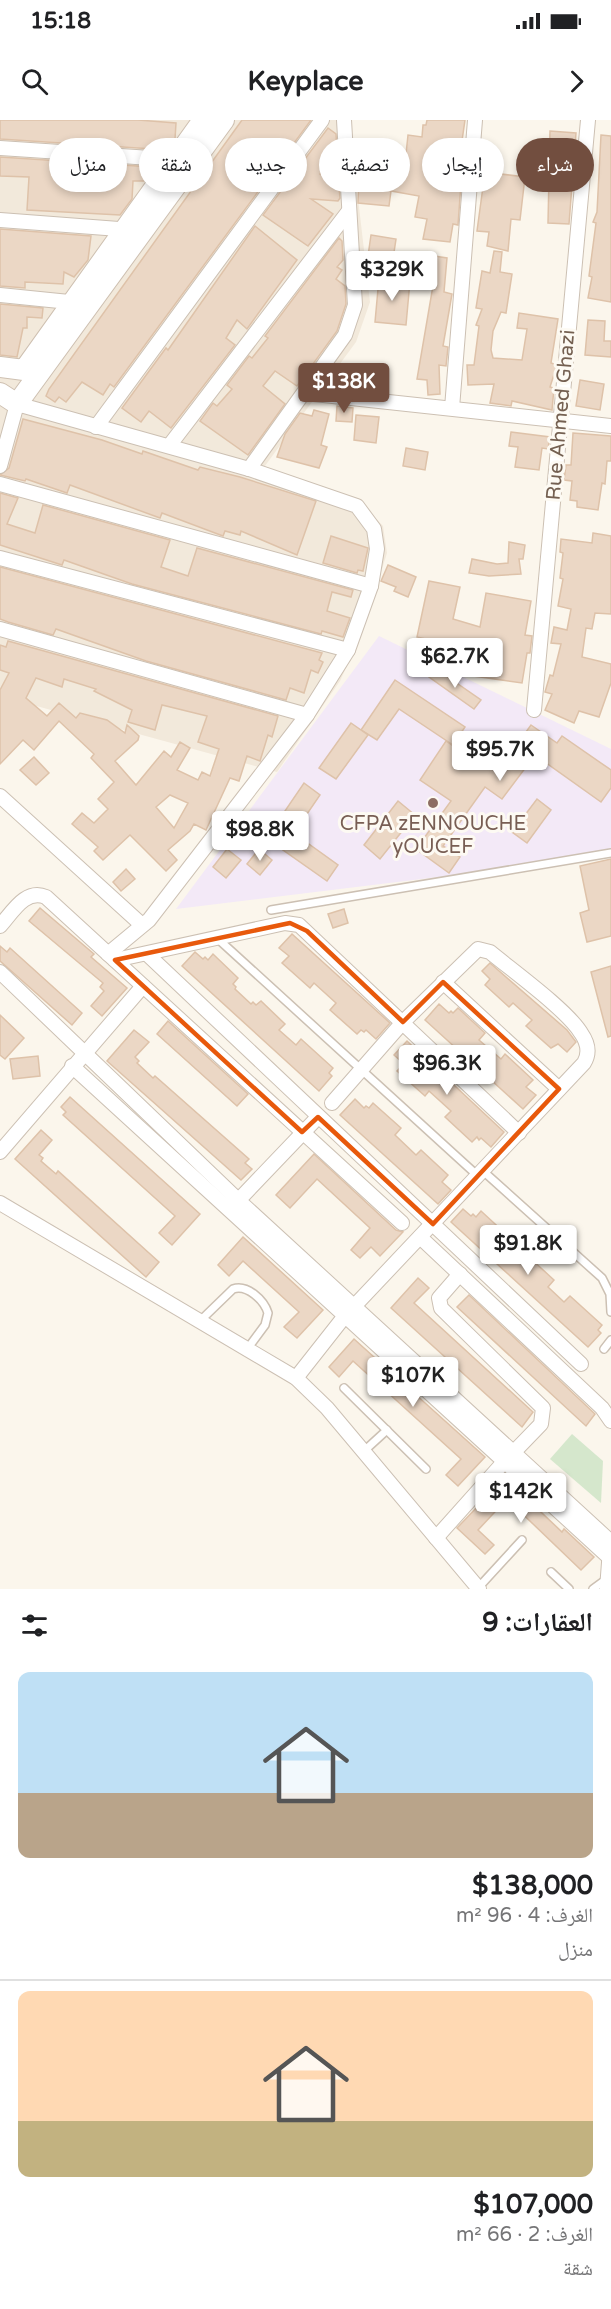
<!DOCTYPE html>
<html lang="ar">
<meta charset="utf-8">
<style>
body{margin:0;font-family:"Varela Round","Noto Naskh Arabic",sans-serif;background:#f6f6f6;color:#202124;direction:rtl;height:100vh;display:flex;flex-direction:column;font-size:22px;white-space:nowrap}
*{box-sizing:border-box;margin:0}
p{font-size:20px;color:#757577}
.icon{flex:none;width:33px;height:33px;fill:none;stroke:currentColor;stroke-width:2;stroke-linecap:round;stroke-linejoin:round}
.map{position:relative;height:1469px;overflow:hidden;direction:ltr}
.panel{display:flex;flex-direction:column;background:#fff;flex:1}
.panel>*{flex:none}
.guide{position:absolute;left:18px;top:18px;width:576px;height:54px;direction:rtl;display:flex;gap:12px}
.price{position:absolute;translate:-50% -51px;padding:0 14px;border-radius:6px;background:#fff;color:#222;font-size:20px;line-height:39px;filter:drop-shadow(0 2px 3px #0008)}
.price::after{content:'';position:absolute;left:50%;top:36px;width:18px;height:14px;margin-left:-9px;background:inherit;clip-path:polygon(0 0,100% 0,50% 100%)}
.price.active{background:#724e3f;color:#fff}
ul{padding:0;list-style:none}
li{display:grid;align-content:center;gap:12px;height:318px;padding:0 18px}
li+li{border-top:2px solid #e0e0e0}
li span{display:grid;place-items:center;height:186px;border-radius:12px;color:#555}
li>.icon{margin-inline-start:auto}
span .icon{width:108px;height:108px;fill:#fffc;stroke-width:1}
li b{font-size:26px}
h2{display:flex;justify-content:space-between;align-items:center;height:72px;padding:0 18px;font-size:26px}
.tag{padding:0 21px;border-radius:27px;background:#fff;box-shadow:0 3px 9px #0003;font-size:21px;line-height:54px}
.tag.active{background:#724e3f;color:#fff}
.status{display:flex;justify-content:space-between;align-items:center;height:42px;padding:0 30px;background:#fff;direction:ltr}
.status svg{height:16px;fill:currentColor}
header{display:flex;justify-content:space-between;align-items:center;height:78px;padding:0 18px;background:#fff;font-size:27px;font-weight:700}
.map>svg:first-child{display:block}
</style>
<div class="status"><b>15:18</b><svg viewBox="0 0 49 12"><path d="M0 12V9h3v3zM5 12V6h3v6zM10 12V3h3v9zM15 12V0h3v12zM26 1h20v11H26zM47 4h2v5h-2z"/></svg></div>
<header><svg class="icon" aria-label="forward" viewBox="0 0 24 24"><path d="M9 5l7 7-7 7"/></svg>Keyplace<svg class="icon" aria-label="search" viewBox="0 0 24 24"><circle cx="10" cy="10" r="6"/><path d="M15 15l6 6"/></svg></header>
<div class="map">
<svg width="611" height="1469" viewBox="0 0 611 1469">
<rect width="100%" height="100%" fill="#fbf6ec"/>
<path fill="#f2e9db" d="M0,0H349L370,182L356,222L262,350L357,378L383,406L387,433L362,513L340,561L277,652L0,576Z"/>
<path fill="#f3e9f7" d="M379,516L611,629V736L176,789Z"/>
<path fill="#d5e7cc" d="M572,1314L603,1341L601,1383L550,1339Z"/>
<g fill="#ebd7c5" stroke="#dec2a9" stroke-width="1.5" fill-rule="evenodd">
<path d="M0,0H138L176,3L175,19L170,25L153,24V29L0,19Z"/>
<path d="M242,0H311L272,53L264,47L252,63L260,69L114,267L110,264L103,275L82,262L66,282L59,277L55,282L46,276L49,269Z"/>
<path d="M427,0H465L456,62L461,63L458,105L453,104L450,122L423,119L427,99L415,97L419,76L391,71L389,86L358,83L360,30L395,33L397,30L406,34L408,15L422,17L423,5H426Z"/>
<path d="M328,8L336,14L337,31L320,54L339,67L340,78L338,81L311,79L333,94L308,126L263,95Z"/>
<path d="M550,11L576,13L569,104L548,103Z"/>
<path d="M601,15L611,16V182L588,178L592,157L589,156L596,103L593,102L597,92Z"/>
<path d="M0,37L152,47V51L144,61H133L132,79L120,95L27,90L29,57L0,56Z"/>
<path d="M485,52L525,57L520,100L511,99L508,131L487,126L489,112L477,111Z"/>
<path d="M255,106L297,140L247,209L237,200L226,218L235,225L171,308L149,291L141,302L122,288L166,228L168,230Z"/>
<path d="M0,109L91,116L88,140L74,157L64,152L63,164L25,162V168L0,166Z"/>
<path d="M371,115L396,119L393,139L368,136Z"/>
<path d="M339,118L342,121L343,140L337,147L342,150L336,159L345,166L346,184L337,211L297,266L275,251L263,266L285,284L248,335L200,301L213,283L217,286L232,269L227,265L249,236L252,238L268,218L265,216Z"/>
<path d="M494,131L502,132L500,152L512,154L506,193L501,192L493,211L491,230L493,238L522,240L527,209L517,208L519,193L558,199L551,243L557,245L550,267L554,268L552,290L512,281L511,286L490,283L494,264L468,265L467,245H474L479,206L476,205L482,189L476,188L482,151L490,153Z"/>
<path d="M434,136L447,138L444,172L452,174L443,226L448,227L446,246L439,245L440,274L428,275L427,260L417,259L434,160L430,159Z"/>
<path d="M379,158L410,161L406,205L375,202Z"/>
<path d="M0,184L43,188L42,198L27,197V208H23L17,237L0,235Z"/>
<path d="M588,200L605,201L604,221H611V237L585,235Z"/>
<path d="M580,260L604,264L600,290L576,286Z"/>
<path d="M337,286L353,288L352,302L336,301Z"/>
<path d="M314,290L329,294L321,325L327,327L319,348L277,337L285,314L300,293L312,296Z"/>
<path d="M356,295L379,297L376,323L354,320Z"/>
<path d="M23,299L102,320L142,334L143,331L198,350L200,347L240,357L316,381L297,435L241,411L240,415L225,411L223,416L162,393L160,398L70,365L67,373L26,359L25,361L0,355L9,348Z"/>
<path d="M511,312L550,317L548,329L542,328L539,350L515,347L518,327L509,326Z"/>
<path d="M573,313L611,316V341H607L605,364L602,363L598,390L577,387V381L570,380L572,361L564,360L566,345H571Z"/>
<path d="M406,328L428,332L425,350L403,346Z"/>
<path d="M0,373L18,378L7,404L35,413L43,385L170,420L161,447L188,456L197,428L353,470L351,477L332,472L327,491L350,498L343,517L322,511L321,514L132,464L64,440L62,445L0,425Z"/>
<path d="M593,413L611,416V494L595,493L592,509L586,508L582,537L611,544V563L599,597L579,591L574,603L545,590L552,574L545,572L550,555L553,556L561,524L551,523L554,507L567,510L571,489L558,486L563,459L560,458L563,433L560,432L561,419L592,423Z"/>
<path d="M331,416L368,428L363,451L358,450L357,453L323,443Z"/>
<path d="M509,422L525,425L523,439H519L521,454L489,456L469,453L472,439L497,444L508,443Z"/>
<path d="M388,445L416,457L408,477L394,471L396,467L381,461Z"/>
<path d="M0,447L322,533L319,540L323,542L318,553L311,550L304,573L290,568L286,580L146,541L56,509L53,515L8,502L0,499Z"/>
<path d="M429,461L460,467L453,499L480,507L486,473L531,481L525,515L532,516L530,533H527L522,563L474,556L478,537L451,529L452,525L417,517Z"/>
<path d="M8,521L278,596L272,617L268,615L260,641L247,636L239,661L230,658L206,710L194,704L190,711L168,730L177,740L166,751L130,715L103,740L94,731L98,727L72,704L82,693L94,703L108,689L98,679L114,662L91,638L94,634L59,601L34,630L23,620L0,644V570L9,553L0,550V525L6,527ZM36,558L62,567L64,559L96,569L94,571L132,590L128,602L155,610L162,585L207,596L198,622L219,629L210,656L202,652L198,660L177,650L190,628L180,622L171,637L164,631L136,665L115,641L138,620L139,616L127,605L125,613L107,600L80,593L76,598L59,583L47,596L26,578ZM170,675L188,683L174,708L156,687Z"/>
<path d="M435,548L481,580L474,589L429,557Z"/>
<path d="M395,560L465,607L453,625L399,589L377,620L361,610Z"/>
<path d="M351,603L368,615L336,659L319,648Z"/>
<path d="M531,605L557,623L562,616L611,650V668L601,682L535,635L502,679L485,667L443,726L460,737L449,753L416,729L451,681L420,660L446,621L477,643L479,639L497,652Z"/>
<path d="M34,637L49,653L36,665L20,650Z"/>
<path d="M304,663L320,675L290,719L274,707Z"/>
<path d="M537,679L551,690L527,723L512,712Z"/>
<path d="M398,681L415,695L380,739L364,725Z"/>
<path d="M295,714L338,745L327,761L283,730Z"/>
<path d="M227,729L241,740L226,758L213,747Z"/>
<path d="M259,729L272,740L260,755L247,744Z"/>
<path d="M611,739V816L587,822L580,793L589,790L580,746Z"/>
<path d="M126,749L135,759L121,771L113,762Z"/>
<path d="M40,788L94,834L91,837L127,868L102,896L91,886L104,871L100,867L103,863L29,801Z"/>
<path d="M344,789L348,803L333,808L328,794Z"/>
<path d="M292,814L390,903L376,919L366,910L364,912L361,910L357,914L330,890L336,883L314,863L310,868L282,843L289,836L279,828Z"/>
<path d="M0,826L7,832L10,828L82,893L72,905L0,841Z"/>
<path d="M195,832L203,839L205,837L208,840L213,834L238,858L233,864L236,867L235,869L251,884L253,882L256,885L261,881L285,904L279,910L296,925L301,919L333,948L329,953L332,956L319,971L182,846Z"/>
<path d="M490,843L567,910L576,922L567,932L558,924L551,928L526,906L532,900L513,883L509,887L485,865L490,859L482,851Z"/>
<path d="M611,846V916L608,917L591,852Z"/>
<path d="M439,884L449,893L451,891L453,893L458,888L485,913L479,920L501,939L505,934L533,960L526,967L536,975L523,989L425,900Z"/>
<path d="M0,895L24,918L5,939L0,935Z"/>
<path d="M168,901L248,974L237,986L157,914Z"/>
<path d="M134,910L149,922L135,937L139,941L137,943L153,958L155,956L249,1039L245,1043L252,1049L241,1060L107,941Z"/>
<path d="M407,921L504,1012L491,1027L481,1018L479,1020L477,1017L472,1022L445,997L451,991L429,971L425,976L397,951L404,944L394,935Z"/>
<path d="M38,936L40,956L13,959L10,939Z"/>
<path d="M70,977L200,1094L172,1125L159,1113L175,1096L63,995L66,992L61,987Z"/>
<path d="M355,979L364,988L366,986L369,988L373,983L401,1008L395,1015L416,1035L421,1030L448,1055L442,1062L451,1070L438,1084L340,995Z"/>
<path d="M41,1010L52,1020L39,1035L43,1038L41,1041L56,1054L58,1051L159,1142L146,1157L15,1039Z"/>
<path d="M314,1034L396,1110L403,1112L380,1136L371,1127L360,1138L351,1130L370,1108L317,1059L290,1088L276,1075Z"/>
<path d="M463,1089L471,1096L473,1094L476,1097L481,1091L507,1115L502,1120L503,1125L520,1140L521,1138L525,1142L529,1137L554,1160L548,1167L564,1182L570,1176L602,1205L598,1210L601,1213L588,1227L451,1102Z"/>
<path d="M243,1117L323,1190L297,1218L284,1207L299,1192L243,1141L229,1156L218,1145Z"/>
<path d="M418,1158L429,1168L414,1183L533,1292L522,1307L391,1188Z"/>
<path d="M469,1175L595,1294L586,1306L457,1187Z"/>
<path d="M354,1219L485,1337L458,1366L446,1355L461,1339L353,1241L339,1257L329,1247Z"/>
<path d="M505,1358L562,1412L564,1409L594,1437L581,1450L507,1379L478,1410L494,1425L485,1434L457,1408Z"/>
</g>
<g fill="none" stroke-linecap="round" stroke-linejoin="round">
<g stroke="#ccc0b3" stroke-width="10">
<g id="lane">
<path d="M271,790L611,733"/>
<path d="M218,819L478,1056"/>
<path d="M483,1051L602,1158L610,1174L611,1192"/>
<path d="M201,1200L233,1169C247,1164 264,1180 268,1193L265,1205L248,1228"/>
<path d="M604,1229L611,1220"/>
<path d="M344,1268L426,1349"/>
<path d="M364,1331L387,1310"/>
<path d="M551,1452L569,1469"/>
<path d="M478,1468L522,1420"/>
<path d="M593,1469L608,1458"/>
</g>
</g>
<g stroke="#ccc0b3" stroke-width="16">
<g id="street">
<path d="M0,28L181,40"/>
<path d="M0,100L132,110"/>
<path d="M0,175L79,183"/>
<path d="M305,273L611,306"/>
<path d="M452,288L475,0"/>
<path d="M96,307L322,0"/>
<path d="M169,326L348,92"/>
<path d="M0,346L17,284L249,349L357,386L374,409L377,429L371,466L348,530L307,595L149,800L108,834"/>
<path d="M249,349L345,215L355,185L344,0"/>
<path d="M0,364L371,466"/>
<path d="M0,438L348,530"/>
<path d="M0,509L307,595"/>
<path d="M534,590L588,0"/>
<path d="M0,676L142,805"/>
<path d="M0,806C12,793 25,768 46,777L402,1103"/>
<path d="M147,834L581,1244"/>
<path d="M115,840L285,803L299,805L519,1013"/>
<path d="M0,852L238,1080L611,1422"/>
<path d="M443,862L559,969"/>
<path d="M72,946L611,1439"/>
<path d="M0,1032L143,866"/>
<path d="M0,1083L296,1258L327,1288L479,1469"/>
<path d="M232,1087L318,997"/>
<path d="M420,1117L602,1288L611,1301"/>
<path d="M460,1154L439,1178L441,1188L543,1288L541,1304L513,1333"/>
<path d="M296,1258L344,1197L584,943C590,933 588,923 581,913C567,890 513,851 490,832L478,829L403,902L332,983"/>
<path d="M436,1418L503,1343"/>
<path d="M607,1469L610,1429"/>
</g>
</g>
<g stroke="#cec0b1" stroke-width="22">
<g id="secondary">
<path d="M0,247L24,250L203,0"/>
<path d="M0,273L17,284"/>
<path d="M17,284L224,0"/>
</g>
</g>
<use href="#lane" stroke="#fff" stroke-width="7"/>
<use href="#street" stroke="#fff" stroke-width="14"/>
<use href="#secondary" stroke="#fff" stroke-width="20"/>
</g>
<path fill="none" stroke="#e8590c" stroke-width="4.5" stroke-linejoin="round" d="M290,803L307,811L403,902L443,862L559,969L433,1104L318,997L302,1012L115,840Z"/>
<circle fill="#8d6e63" stroke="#fdfaf3" stroke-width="2" cx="433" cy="683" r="6"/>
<g text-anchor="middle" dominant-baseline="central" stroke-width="6" stroke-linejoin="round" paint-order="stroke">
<g font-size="20" fill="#746051" stroke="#fdfaf3">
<text transform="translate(561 295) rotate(-85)">Rue Ahmed Ghazi</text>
</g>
<g font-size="20" fill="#785e54" stroke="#fdfaf3">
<text x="433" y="704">CFPA zENNOUCHE<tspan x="433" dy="23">yOUCEF</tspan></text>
</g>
</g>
</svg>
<b class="price" style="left:392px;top:182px">$329K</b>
<b class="price active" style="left:344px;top:294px">$138K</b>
<b class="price" style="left:455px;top:569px">$62.7K</b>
<b class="price" style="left:500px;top:662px">$95.7K</b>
<b class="price" style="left:260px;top:742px">$98.8K</b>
<b class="price" style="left:447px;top:976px">$96.3K</b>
<b class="price" style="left:528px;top:1156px">$91.8K</b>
<b class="price" style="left:413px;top:1288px">$107K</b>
<b class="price" style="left:521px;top:1404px">$142K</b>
<div class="guide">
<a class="tag active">شراء</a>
<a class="tag">إيجار</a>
<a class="tag">تصفية</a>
<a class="tag">جديد</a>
<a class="tag">شقة</a>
<a class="tag">منزل</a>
</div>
</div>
<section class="panel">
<h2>العقارات: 9<svg class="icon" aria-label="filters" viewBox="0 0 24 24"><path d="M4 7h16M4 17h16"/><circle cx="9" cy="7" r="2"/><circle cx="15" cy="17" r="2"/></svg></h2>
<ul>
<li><span style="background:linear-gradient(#bfe0f5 65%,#b9a48a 0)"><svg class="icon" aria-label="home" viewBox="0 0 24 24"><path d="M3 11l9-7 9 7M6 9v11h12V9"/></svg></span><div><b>$138,000</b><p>الغرف: 4 · 96 m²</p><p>منزل</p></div></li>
<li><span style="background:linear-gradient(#ffd9b3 70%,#c2b280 0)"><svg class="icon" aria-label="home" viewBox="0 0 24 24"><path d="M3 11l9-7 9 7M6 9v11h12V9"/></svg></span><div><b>$107,000</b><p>الغرف: 2 · 66 m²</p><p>شقة</p></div></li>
</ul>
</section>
